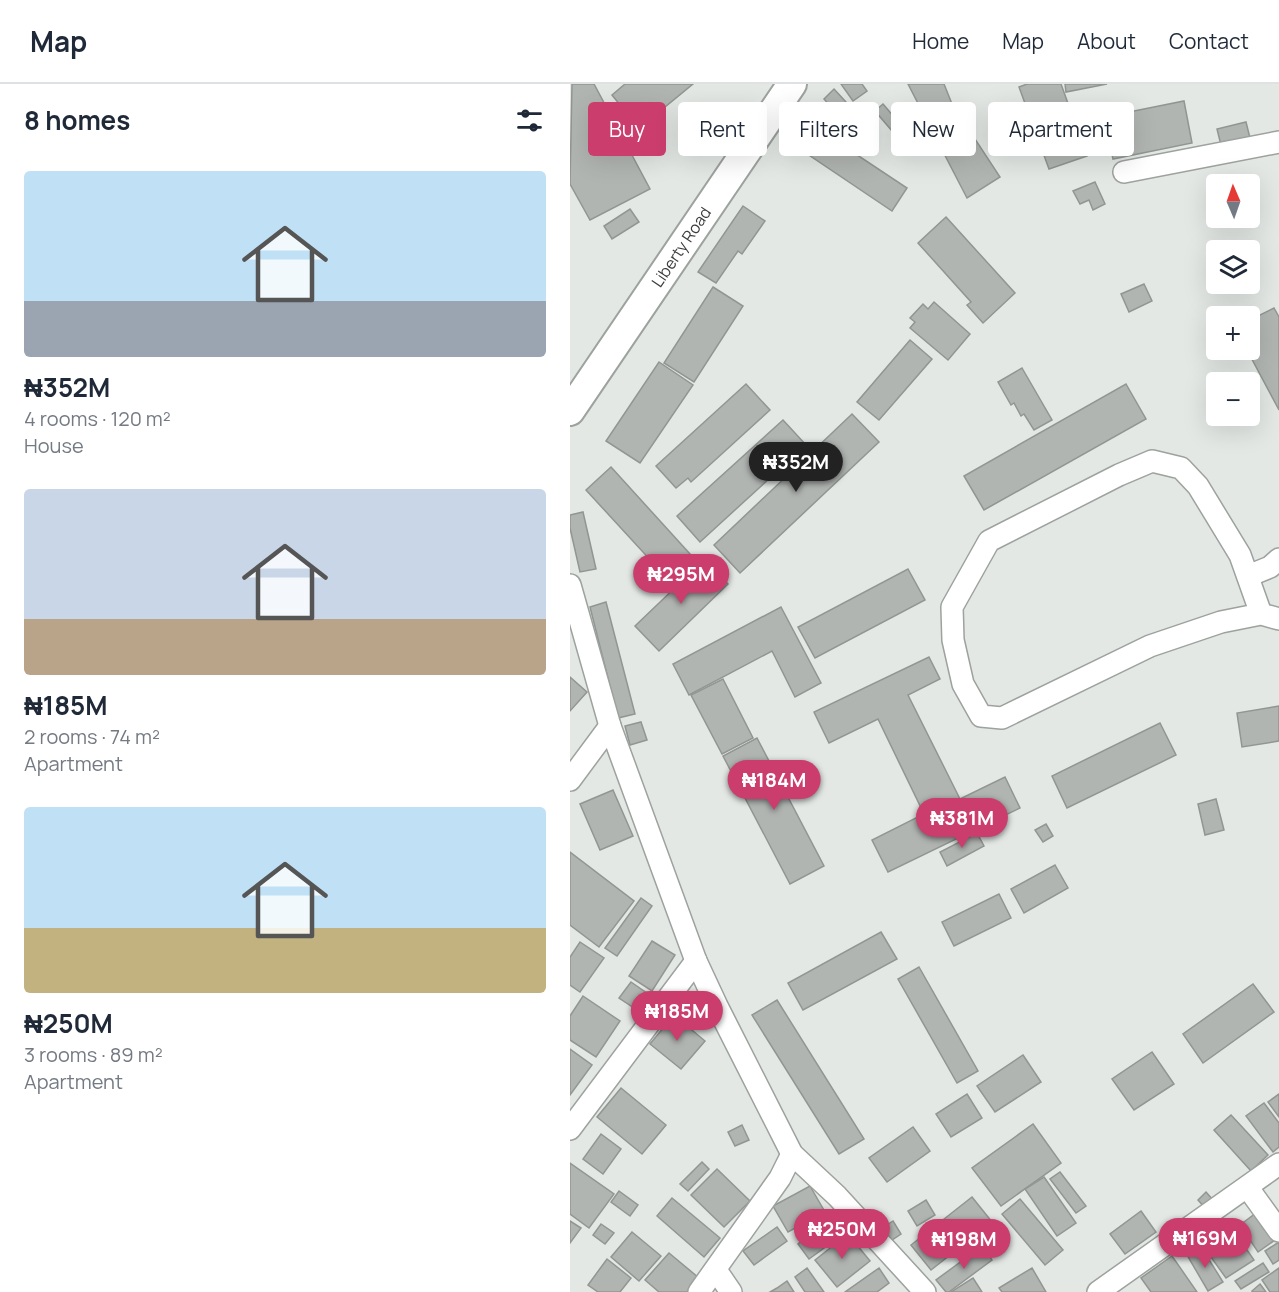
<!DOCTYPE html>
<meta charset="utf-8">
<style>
body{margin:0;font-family:Manrope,sans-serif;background:#f6f6f7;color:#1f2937;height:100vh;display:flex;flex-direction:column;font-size:22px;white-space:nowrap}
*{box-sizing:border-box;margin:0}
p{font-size:20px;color:#747a83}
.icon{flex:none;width:33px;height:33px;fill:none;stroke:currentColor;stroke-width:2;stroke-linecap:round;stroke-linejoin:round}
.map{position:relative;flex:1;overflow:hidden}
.side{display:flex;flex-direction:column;background:#fff;width:570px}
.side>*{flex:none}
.top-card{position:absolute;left:18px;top:18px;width:570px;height:54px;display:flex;gap:12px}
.needle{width:39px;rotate:358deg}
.fabs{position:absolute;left:636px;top:90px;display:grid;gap:12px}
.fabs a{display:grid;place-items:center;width:54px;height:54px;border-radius:6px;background:#fff;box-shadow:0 6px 24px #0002;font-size:30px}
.price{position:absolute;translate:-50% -51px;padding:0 14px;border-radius:21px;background:#ca3d6c;color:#fff;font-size:20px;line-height:39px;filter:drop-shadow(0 2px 3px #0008)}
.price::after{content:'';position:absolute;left:50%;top:36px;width:18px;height:14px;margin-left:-9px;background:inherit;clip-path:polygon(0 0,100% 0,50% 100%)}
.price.on{background:#222;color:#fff}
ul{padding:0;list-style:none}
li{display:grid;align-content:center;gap:12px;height:318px;padding:0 24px}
li span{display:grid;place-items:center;height:186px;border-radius:6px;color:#555}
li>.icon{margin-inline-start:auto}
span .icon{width:108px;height:108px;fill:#fffc;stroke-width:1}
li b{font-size:26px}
h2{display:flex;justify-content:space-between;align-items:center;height:72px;padding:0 24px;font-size:26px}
.chip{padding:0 21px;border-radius:6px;background:#fff;box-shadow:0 6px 24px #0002;font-size:21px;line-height:54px}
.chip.on{background:#ca3d6c;color:#fff}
header{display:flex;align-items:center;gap:36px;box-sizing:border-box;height:84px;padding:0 30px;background:#fff;border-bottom:2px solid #e0e1e3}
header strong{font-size:28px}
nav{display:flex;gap:33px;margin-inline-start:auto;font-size:21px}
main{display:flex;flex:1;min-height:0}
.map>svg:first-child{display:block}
</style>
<header>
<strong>Map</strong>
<nav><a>Home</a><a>Map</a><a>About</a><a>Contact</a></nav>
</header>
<main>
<section class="side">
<h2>8 homes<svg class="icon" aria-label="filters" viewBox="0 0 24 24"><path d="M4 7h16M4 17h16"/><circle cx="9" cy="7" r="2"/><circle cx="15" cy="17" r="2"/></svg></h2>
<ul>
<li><span style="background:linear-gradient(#bfe0f5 70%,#9aa5b1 0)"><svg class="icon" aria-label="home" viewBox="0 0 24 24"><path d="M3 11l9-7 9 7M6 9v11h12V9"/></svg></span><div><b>₦352M</b><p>4 rooms · 120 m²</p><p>House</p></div></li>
<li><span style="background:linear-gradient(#c9d6e8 70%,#b9a48a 0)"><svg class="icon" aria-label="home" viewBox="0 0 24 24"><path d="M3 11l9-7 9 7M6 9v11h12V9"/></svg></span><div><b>₦185M</b><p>2 rooms · 74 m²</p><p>Apartment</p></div></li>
<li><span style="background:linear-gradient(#bfe0f5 65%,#c2b280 0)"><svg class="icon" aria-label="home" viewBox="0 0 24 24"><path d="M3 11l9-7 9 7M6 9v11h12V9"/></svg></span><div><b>₦250M</b><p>3 rooms · 89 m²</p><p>Apartment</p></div></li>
</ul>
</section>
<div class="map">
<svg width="709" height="1208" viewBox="0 0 709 1208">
<rect width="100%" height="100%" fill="#e3e8e5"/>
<g fill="#b1b5b2" stroke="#919692" stroke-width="1.5">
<path d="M2,0H24L80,105L20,136L0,100Z"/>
<path d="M55,0H123L78,37L64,20L55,27L42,11Z"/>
<path d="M271,0H292L297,7L283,17Z"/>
<path d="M338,0H374L382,20L430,93L397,114Z"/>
<path d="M457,0H491L517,72L479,85L449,3Z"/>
<path d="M495,0H537L496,8Z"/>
<path d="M264,5L298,42L288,52L254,15Z"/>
<path d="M614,17L622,59L543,75L534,33Z"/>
<path d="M313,20L336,47L328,54L305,27Z"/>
<path d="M676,38L680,54L651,61L647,45Z"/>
<path d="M245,43L337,104L322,127L230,65Z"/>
<path d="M525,98L535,120L523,126L519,116L510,120L503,107Z"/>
<path d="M173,122L195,137L172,170L168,167L146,199L128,188Z"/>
<path d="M60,125L69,138L42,155L34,142Z"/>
<path d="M376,133L445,209L413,239L397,221L401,218L348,159Z"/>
<path d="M574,200L582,217L559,228L551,210Z"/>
<path d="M143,203L173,222L124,298L94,279Z"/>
<path d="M364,218L400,250L378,276L340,244L345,238L340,234L353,220L358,225Z"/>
<path d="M704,224L709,233V326L677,266H680V236Z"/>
<path d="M340,256L362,275L309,336L287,318Z"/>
<path d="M89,278L123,301L70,379L36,357Z"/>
<path d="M452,284L482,336L464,346L454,330L451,332L444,319L441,321L428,298Z"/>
<path d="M176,300L200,326L121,398L118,394L106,404L86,382Z"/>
<path d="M556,300L576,335L414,426L394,392Z"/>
<path d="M282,330L309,358L170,489L144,461Z"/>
<path d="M213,336L236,361L130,458L107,432Z"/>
<path d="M41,383L120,470L95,492L16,406Z"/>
<path d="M13,428L26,485L10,488L0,444V431Z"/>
<path d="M134,476L158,500L89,567L65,542Z"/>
<path d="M338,485L355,516L245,574L228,543Z"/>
<path d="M36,518L65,630L48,634L20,523Z"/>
<path d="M211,523L251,599L225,613L202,567L119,611L103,580Z"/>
<path d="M359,573L370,595L338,611L390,715L435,693L450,724L318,788L302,756L354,730L308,635L259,659L244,628Z"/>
<path d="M0,593L17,608L0,627Z"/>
<path d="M153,595L183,654L152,670L121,611Z"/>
<path d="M709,622V657L672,663L667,629Z"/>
<path d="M71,638L77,656L60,661L55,642Z"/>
<path d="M590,639L606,671L497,724L482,692Z"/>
<path d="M187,654L254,782L220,800L153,672Z"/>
<path d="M43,706L63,752L30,766L10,720Z"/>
<path d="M646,715L654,746L635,751L628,720Z"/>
<path d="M476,740L483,752L473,758L465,746Z"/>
<path d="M407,749L414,762L377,782L370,768Z"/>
<path d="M0,768L64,817L29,863L0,841Z"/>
<path d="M485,781L498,804L454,829L441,805Z"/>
<path d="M429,810L441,834L384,862L372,838Z"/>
<path d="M71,814L82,822L47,872L35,864Z"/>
<path d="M311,848L327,875L233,926L218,899Z"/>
<path d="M82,857L105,871L82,907L59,892Z"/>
<path d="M10,858L34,874L10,908L0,901V873Z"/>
<path d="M349,883L408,987L387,999L328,895Z"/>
<path d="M61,898L84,914L73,930L49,914Z"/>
<path d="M683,900L704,928L633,979L613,950Z"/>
<path d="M13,912L50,937L26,973L0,956V932Z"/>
<path d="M207,916L294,1055L269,1070L182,931Z"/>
<path d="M104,931L135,957L111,985L80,960Z"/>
<path d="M0,965L22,981L0,1011Z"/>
<path d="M582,968L604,1000L564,1026L542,995Z"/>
<path d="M453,971L471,998L425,1028L407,1002Z"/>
<path d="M51,1004L96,1041L72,1070L27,1033Z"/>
<path d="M397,1010L412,1034L381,1053L366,1030Z"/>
<path d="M709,1010V1033L698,1018Z"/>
<path d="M694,1019L709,1039V1063L703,1068L676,1032Z"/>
<path d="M661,1031L698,1071L681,1087L644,1046Z"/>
<path d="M463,1040L491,1079L431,1122L402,1084Z"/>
<path d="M172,1041L179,1056L165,1062L158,1048Z"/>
<path d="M343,1043L360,1067L317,1098L299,1074Z"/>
<path d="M31,1050L51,1065L33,1090L13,1075Z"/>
<path d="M132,1078L139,1085L118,1107L110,1100Z"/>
<path d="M0,1079L44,1110L19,1144L0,1130Z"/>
<path d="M147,1085L180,1117L154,1143L121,1111Z"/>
<path d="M490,1088L516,1122L506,1129L480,1095Z"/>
<path d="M474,1093L506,1139L487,1152L455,1105Z"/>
<path d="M240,1102L255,1128L218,1148L203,1122Z"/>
<path d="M49,1107L68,1121L60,1132L41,1118Z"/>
<path d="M636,1108L643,1116L635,1124L628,1116Z"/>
<path d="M402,1113L422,1138L361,1186L341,1161Z"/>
<path d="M102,1114L150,1154L134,1173L87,1132Z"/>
<path d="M450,1115L493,1166L475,1181L432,1130Z"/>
<path d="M356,1116L365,1131L347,1142L338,1127Z"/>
<path d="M571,1127L586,1148L555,1170L540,1150Z"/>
<path d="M686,1129L705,1156L688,1168L670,1141Z"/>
<path d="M0,1137L11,1144L0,1159Z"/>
<path d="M323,1137L331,1150L319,1158L311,1145Z"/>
<path d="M258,1138L269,1153L239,1175L228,1160Z"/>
<path d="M31,1140L44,1149L35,1160L23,1151Z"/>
<path d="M207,1143L217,1157L184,1181L173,1167Z"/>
<path d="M661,1143L684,1176L656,1194L633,1162Z"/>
<path d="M62,1148L91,1172L69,1197L41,1173Z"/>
<path d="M278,1150L300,1177L267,1203L245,1176Z"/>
<path d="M709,1158V1176L703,1180L695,1167Z"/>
<path d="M412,1162L422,1176L379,1208H376L366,1196Z"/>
<path d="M631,1163L653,1198L638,1207L617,1171Z"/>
<path d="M99,1169L129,1194L117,1208H89L75,1196Z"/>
<path d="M602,1172L627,1208H581L571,1194Z"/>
<path d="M37,1175L61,1194L50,1208H28L18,1201Z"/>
<path d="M693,1179L699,1188L671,1205L665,1197Z"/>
<path d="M237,1184L254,1208H235L225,1193Z"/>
<path d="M309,1184L319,1199L307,1208H275Z"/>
<path d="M462,1184L476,1208H432L429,1204Z"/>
<path d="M709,1184V1208H700L692,1196Z"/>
<path d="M403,1194L412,1208H381Z"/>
<path d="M217,1197L224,1208H200L207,1204Z"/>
<path d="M690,1200L696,1208H682V1207Z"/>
</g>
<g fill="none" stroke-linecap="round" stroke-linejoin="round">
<g stroke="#9da29e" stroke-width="24">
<g id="street">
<path d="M554,88L709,58"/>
<path d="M678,492L700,483L709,475"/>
<path d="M0,501L40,642L126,877L147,922L222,1070L267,1112L355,1208"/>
<path d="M691,530L670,471L628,402L611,384L582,377L549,391L419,457L382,523L383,556L393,600L411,632L432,634L580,562L651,538L691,530L709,535"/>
<path d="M0,696L40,642"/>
<path d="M0,1045L126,877"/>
<path d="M678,1104L709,1147"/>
<path d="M146,1186L161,1208"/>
<path d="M129,1208L210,1094L222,1070"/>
<path d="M528,1208L709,1080"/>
</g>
</g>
<g stroke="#9da29e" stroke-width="32">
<path id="secondary" d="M0,327L222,0"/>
</g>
<use href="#street" stroke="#fff" stroke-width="21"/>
<use href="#secondary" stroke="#fff" stroke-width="28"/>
</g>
<g text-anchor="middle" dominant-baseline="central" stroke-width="6" stroke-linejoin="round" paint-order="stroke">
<g font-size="16" fill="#3b3d3c" stroke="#fff">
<text transform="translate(111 163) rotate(-56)">Liberty Road</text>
</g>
</g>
</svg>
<div class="fabs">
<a><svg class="needle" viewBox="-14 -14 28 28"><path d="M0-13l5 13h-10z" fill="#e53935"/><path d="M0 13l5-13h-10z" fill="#747a83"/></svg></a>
<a><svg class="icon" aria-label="layers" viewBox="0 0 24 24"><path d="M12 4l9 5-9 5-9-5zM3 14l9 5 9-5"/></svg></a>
<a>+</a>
<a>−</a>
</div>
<b class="price on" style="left:226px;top:409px">₦352M</b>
<b class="price" style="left:111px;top:521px">₦295M</b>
<b class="price" style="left:204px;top:727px">₦184M</b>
<b class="price" style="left:392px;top:765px">₦381M</b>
<b class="price" style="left:107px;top:958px">₦185M</b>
<b class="price" style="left:272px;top:1176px">₦250M</b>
<b class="price" style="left:635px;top:1185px">₦169M</b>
<b class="price" style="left:394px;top:1186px">₦198M</b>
<div class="top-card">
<a class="chip on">Buy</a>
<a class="chip">Rent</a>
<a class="chip">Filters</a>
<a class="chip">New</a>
<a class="chip">Apartment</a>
</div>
</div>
</main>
